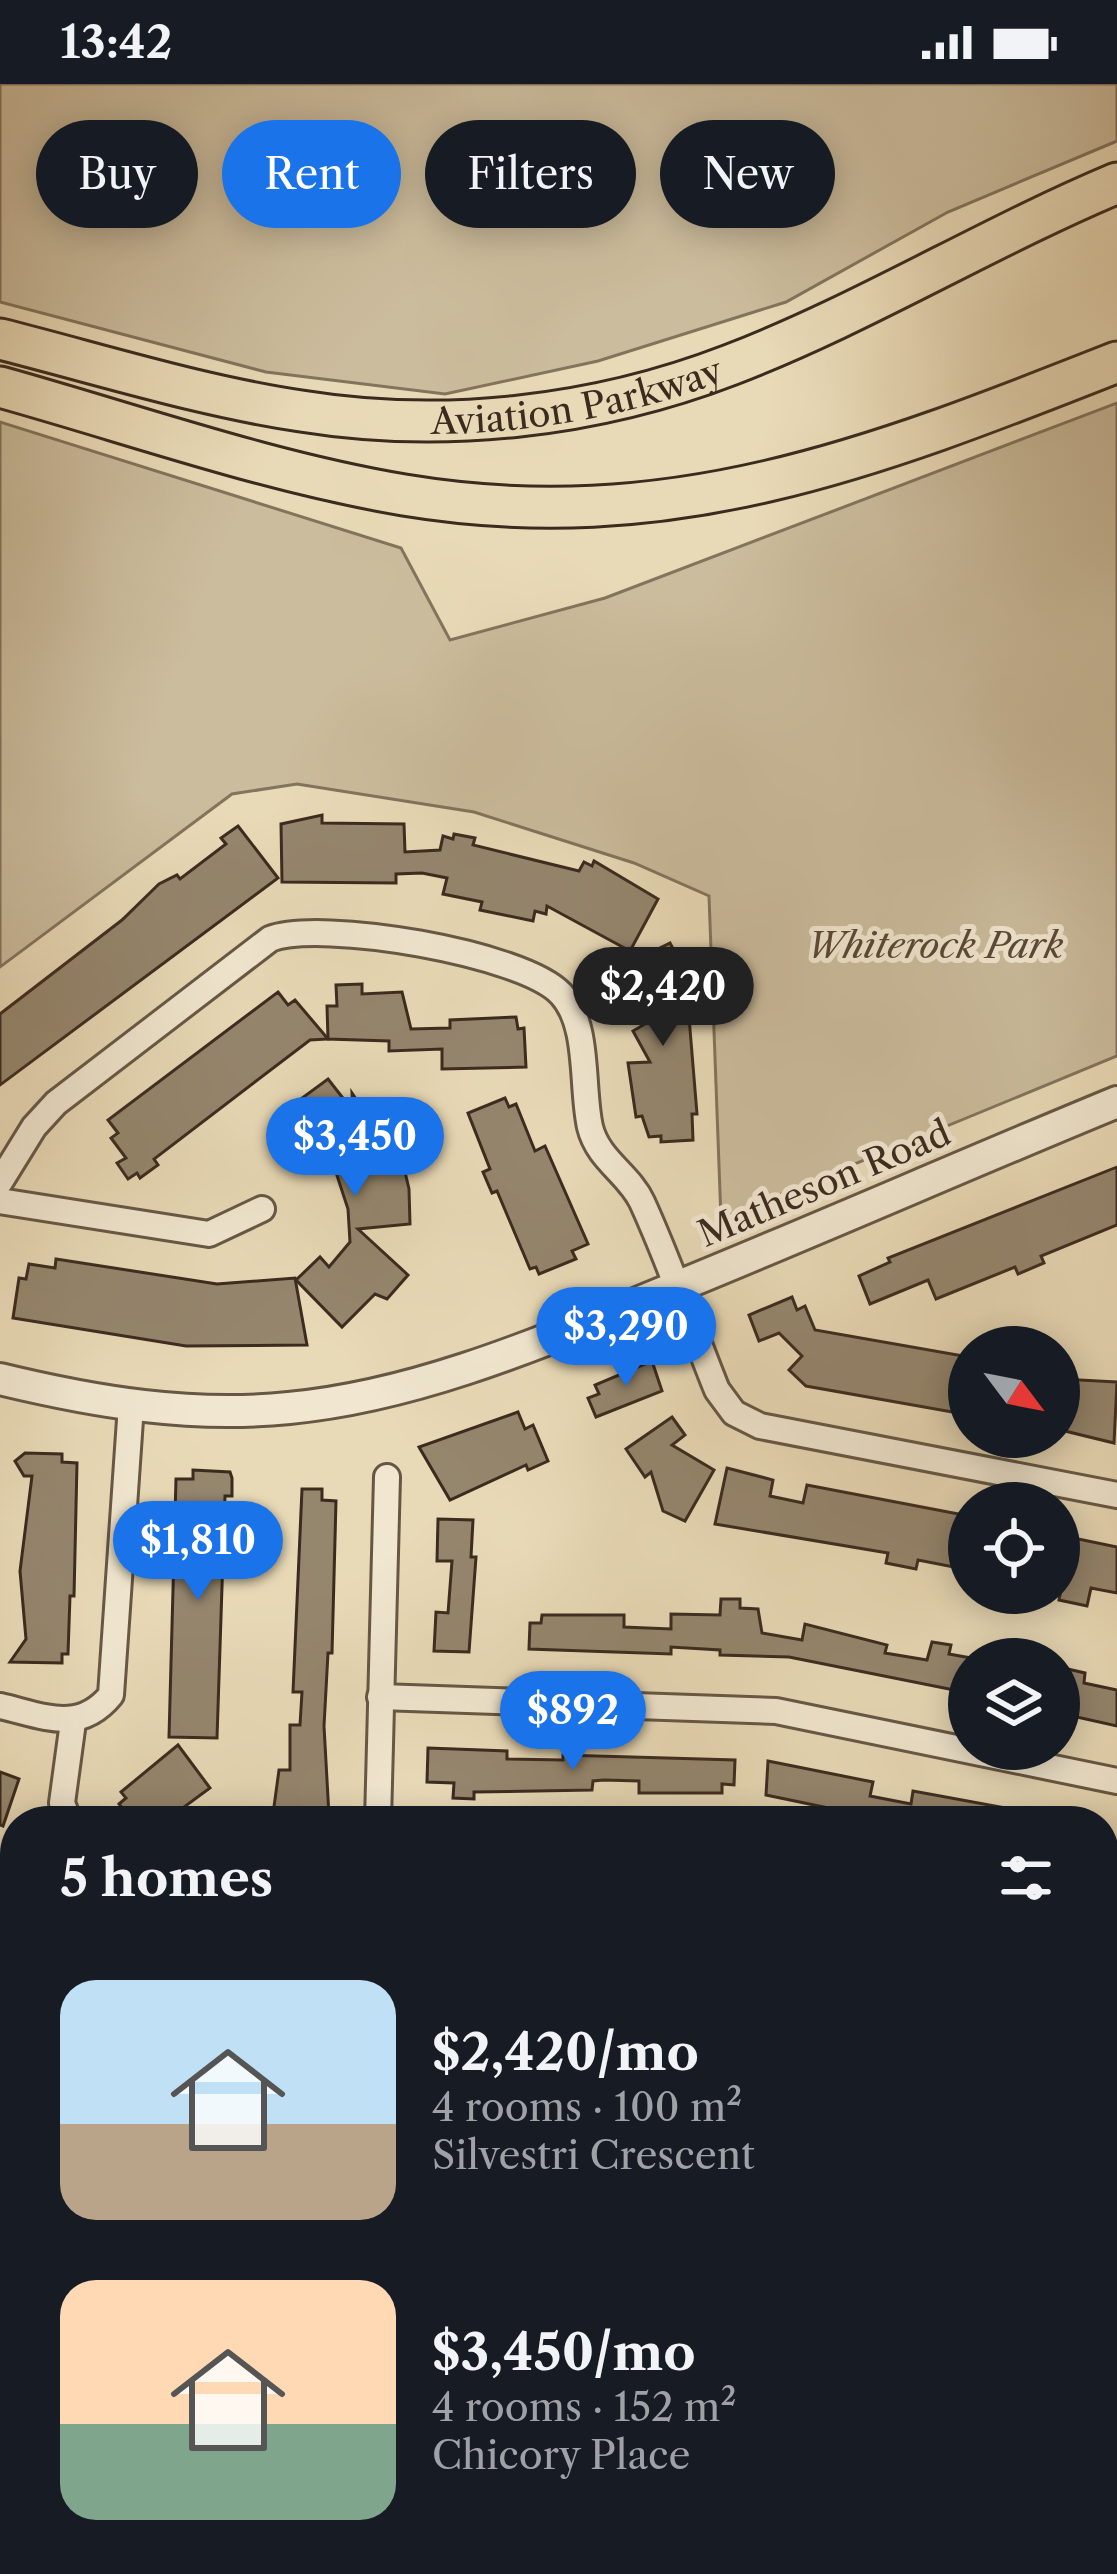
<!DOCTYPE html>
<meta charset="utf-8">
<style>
body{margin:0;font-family:"Libre Caslon Text",serif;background:#20242c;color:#f1f3f6;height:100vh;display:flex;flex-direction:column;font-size:45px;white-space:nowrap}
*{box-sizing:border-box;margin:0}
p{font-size:39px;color:#9ea1a6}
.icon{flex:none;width:66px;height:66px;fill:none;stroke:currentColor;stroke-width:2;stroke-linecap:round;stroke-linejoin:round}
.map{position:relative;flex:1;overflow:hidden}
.panel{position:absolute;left:0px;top:1722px;width:1119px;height:768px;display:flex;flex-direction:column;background:#171b24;border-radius:48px 48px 0 0;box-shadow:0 6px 30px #0003}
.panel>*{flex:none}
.guide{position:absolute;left:36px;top:36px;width:1047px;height:108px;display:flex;gap:24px}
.needle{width:78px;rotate:122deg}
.tools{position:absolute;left:948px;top:1242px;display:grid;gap:24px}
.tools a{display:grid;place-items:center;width:132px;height:132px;border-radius:50%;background:#171b24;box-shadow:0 6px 30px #0003;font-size:60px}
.price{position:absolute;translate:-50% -102px;padding:0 27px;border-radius:42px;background:#1a73e8;color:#fff;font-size:39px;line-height:78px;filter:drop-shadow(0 3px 6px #0008)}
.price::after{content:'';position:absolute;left:50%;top:72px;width:36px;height:27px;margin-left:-18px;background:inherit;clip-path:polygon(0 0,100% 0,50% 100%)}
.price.on{background:#222;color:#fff}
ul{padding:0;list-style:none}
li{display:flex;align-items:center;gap:36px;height:300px;padding:0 60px}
li span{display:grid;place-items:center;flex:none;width:336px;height:240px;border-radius:36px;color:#555}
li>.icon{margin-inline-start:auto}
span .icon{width:144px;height:144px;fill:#fffc;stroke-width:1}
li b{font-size:51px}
h2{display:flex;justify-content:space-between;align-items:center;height:144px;padding:0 60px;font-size:51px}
.chip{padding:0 42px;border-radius:54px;background:#171b24;box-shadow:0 6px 30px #0003;font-size:42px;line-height:108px}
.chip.on{background:#1a73e8;color:#fff}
.status{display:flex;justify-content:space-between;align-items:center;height:84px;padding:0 60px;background:#171b24;direction:ltr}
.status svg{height:33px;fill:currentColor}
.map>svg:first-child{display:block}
</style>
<div class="status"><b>13:42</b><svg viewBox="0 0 49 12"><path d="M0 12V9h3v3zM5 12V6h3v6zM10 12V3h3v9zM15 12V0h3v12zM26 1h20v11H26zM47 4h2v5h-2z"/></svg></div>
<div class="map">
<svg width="1117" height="2490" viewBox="0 0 1117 2490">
<rect width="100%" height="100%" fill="#e9dab7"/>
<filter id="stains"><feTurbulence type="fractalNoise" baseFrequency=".00167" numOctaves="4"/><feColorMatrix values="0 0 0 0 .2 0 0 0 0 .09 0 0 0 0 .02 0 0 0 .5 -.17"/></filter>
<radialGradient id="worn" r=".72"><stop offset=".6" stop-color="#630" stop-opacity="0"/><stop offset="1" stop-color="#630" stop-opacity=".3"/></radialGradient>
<g fill="#cbbc9d" stroke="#83745e" stroke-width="3">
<path d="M0,0H1117V57L948,128L786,218L598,277L445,310L266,288L0,218Z"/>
<path d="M1117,319V972L721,1135L709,812L634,779L474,728L297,700L232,710L0,883V338L401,464L450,556L605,514Z"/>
</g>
<g fill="#95866e" stroke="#3b2b1f" stroke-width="3">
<path d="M322,731V739L404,740L405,768L440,766L443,752L453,755L454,750L475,754L473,761L579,787L584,778L592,782L594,777L658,815L630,867L547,822L546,830L535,827L533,837L480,826L482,818L443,810L447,794L422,789L396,790V799L282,798L281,740Z"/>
<path d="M238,742L278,794L0,1001V930L122,836L159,800L177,791L180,795L226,760L221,754Z"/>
<path d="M670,859L680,878L670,883L694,930L689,933L697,1030H692L693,1056L661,1058V1052L649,1053L642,1032L636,1033L628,979L650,978L633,947L645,940L625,894L639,886L634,877Z"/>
<path d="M362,900V910L402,908L411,945L450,944V936L516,933L518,945L524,944L526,983L442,985V965L389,967V957L328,955L327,922H337L336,901Z"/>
<path d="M278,908L288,921L295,916L328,955L310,956L154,1075L158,1081L140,1094L137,1089L128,1095L117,1079L126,1074L111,1054L118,1049L108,1036Z"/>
<path d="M328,995L353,1027L352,1009L365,1028L370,1025L399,1063L409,1105L410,1140L358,1145L408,1191L387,1215L375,1210L342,1243L296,1196L320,1173L329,1183L350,1158L348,1125L329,1067L324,1071L302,1041L293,1048L279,1031Z"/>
<path d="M505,1014L509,1023L516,1020L535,1067L545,1062L588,1160L572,1167L576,1175L539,1190L536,1183L530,1185L497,1107L492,1109L483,1088L490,1085L468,1029Z"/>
<path d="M1117,1083V1141L1041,1172L1044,1179L1018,1190L1015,1183L936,1215L928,1196L870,1220L859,1192L890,1178L888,1174Z"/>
<path d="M56,1175L217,1200L295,1194L307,1261L186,1262L13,1234L19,1194L26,1195L29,1180L55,1184Z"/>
<path d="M792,1213L797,1226L805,1222L815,1246L969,1273V1331L806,1302L789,1286L802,1272L779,1249L759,1257L749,1231Z"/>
<path d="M652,1277L662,1307L596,1333L588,1314L599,1310L595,1301Z"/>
<path d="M1061,1295L1117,1298L1114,1359L1065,1347L1067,1330L1059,1323Z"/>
<path d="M518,1328L525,1345L533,1341L548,1377L528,1386L526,1381L450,1416L419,1363Z"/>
<path d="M672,1333L685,1351L672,1361L714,1386L685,1437L663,1427L651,1388L645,1393L626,1365Z"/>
<path d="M25,1369L62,1370V1378L77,1379L74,1512H70L68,1570H62V1579L10,1578L26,1555L20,1487L32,1392H24L15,1377Z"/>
<path d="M727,1384L773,1396L770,1412L803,1419L807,1401L969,1432V1486L918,1476L916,1485L886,1479L888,1469L715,1440Z"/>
<path d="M193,1386L230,1388L232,1394V1412H225L217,1654L169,1653L176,1395H193Z"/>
<path d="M302,1405H322V1416L336,1417L332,1569H328L324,1642L329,1732L322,1731V1737H288V1730H273L279,1686H290V1641H300L302,1608H293Z"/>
<path d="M438,1435L473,1436L471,1473H476L469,1568L434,1567L436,1528L448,1529L452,1477H437Z"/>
<path d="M1059,1451L1117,1463V1509L1091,1504L1087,1522L1059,1516L1067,1475L1059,1474Z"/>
<path d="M721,1515H740V1524L758,1525L762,1549L802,1556L805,1540L887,1561L885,1569L927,1576L932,1558L951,1561L949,1570L971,1574L964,1608L789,1573L720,1571V1566L671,1563V1570L529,1565L530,1539H541L542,1531H624V1543L671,1545V1530L720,1531Z"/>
<path d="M1059,1583L1085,1589L1084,1599L1117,1606V1642L1059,1629Z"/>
<path d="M178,1661L210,1704L165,1737H133L119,1720L126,1714L121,1708Z"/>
<path d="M428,1664L507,1667V1675L563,1676V1671L735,1676L734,1701L722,1700V1709H639V1697L604,1696L593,1697L592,1706L474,1708V1715L453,1714L454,1699L427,1698Z"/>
<path d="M768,1677L873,1698L870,1712L911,1720L913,1707L1027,1728L1026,1737H861L862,1731L766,1711Z"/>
<path d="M0,1688L19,1695L3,1742L0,1741Z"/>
</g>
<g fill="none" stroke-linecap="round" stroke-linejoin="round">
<g stroke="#665745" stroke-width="18">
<path id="service" d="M0,2303L15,2306"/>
</g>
<g stroke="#665745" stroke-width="30">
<g id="minor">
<path d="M0,1098L34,1043L56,1019L270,855C320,835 523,869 561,910C590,941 581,1003 590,1043C598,1076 629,1090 642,1118C670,1179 692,1244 717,1306L734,1329L760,1342L1117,1411"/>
<path d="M0,1117L209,1150L262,1125"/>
<path d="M380,1613L776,1627L1117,1697"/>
<path d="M0,1622C44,1632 79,1650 111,1611L131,1321"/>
<path d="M69,1737L62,1719L73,1638"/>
<path d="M378,1737L387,1393"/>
<path d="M1104,1963L1117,1966"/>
<path d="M0,2149L15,2152"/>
<path d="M1104,2226L1117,2228"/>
<path d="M941,2475L949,2490"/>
<path d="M598,2490L604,2475"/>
</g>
</g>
<g stroke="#665745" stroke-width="36">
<path id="tertiary" d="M0,1295C95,1318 191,1334 289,1324C425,1311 553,1253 679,1202C826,1142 971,1078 1117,1018"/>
</g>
<g stroke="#3b2b1f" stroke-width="45">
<g id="primary">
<path id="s1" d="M0,255C99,280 200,312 301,327C444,350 595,333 730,281C863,230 986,154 1117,99"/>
<path d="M0,303C133,340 267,388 404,411C670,455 876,373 1117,278"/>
</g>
</g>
<use href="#service" stroke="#f1e7d0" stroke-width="12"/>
<use href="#minor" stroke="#f1e7d0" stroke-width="24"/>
<use href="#tertiary" stroke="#f1e7d0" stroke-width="30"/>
<use href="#primary" stroke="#e9dab7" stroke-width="39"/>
</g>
<g text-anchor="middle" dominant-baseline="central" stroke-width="10" stroke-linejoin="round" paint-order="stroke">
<g font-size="36" fill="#3b2b1f" stroke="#f1e7d0">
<text stroke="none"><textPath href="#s1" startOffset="588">Aviation Parkway</textPath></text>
<text transform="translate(824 1099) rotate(-23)">Matheson Road</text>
</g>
<g font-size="36" font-style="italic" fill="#584838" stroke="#f1e7d0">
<text x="935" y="861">Whiterock Park</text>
</g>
</g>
<rect width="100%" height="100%" filter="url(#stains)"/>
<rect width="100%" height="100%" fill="url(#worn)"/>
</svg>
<div class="tools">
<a><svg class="needle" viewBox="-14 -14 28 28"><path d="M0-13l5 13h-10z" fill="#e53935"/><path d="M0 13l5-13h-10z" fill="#9ea1a6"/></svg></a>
<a><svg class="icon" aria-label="locate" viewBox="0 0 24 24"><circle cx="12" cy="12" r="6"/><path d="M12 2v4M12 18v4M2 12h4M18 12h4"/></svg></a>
<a><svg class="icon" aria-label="layers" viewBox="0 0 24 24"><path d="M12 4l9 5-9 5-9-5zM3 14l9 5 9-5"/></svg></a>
</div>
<b class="price on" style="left:663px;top:965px">$2,420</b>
<b class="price" style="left:355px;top:1115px">$3,450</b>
<b class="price" style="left:626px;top:1305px">$3,290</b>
<b class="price" style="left:198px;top:1519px">$1,810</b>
<b class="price" style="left:573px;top:1689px">$892</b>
<div class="guide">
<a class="chip">Buy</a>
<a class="chip on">Rent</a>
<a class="chip">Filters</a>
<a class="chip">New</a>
</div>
<section class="panel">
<h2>5 homes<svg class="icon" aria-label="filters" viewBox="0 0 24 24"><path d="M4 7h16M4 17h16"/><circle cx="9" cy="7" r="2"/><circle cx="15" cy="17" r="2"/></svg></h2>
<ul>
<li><span style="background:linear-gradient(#bfe0f5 60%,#b9a48a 0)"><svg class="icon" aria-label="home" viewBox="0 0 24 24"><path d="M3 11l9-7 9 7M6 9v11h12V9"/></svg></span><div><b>$2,420/mo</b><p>4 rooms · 100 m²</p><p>Silvestri Crescent</p></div></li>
<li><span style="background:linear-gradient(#ffd9b3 60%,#7fa58c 0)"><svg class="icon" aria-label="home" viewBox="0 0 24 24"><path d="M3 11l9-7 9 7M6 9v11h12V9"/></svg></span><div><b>$3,450/mo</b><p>4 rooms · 152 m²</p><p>Chicory Place</p></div></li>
</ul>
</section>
</div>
